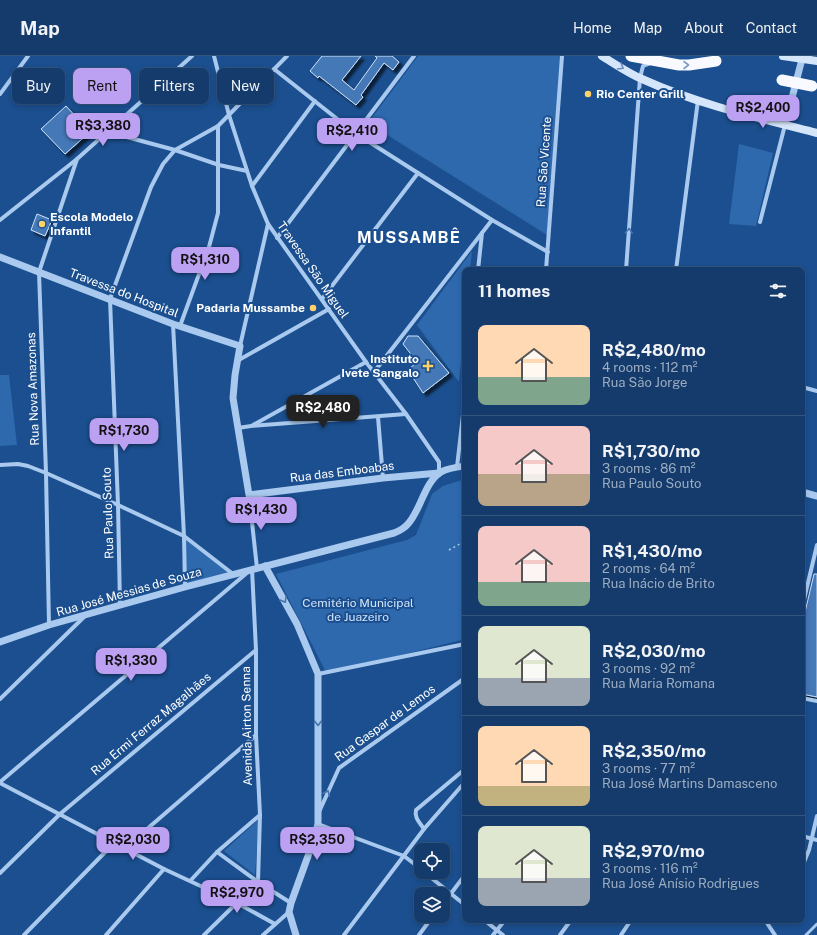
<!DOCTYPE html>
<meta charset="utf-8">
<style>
body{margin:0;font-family:"Public Sans",sans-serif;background:#1d4271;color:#f1f3f6;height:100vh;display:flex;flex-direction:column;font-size:15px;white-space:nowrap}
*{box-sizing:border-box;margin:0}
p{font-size:13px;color:#9dadc1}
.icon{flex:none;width:22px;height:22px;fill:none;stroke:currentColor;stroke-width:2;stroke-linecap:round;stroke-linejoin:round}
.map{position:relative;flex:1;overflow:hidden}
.drawer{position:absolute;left:462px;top:211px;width:343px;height:656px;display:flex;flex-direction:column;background:#143b6b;border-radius:8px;box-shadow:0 2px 6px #0003,0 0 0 1px #33557e}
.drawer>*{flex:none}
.banner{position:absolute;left:12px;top:12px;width:380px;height:36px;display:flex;gap:8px}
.fabs{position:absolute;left:414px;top:787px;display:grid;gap:8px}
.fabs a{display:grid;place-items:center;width:36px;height:36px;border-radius:8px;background:#143b6b;box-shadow:0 2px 6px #0003,0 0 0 1px #33557e;font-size:20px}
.price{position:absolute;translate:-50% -34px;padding:0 9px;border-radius:8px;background:#bca0f2;color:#111;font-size:13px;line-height:26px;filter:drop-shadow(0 1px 2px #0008)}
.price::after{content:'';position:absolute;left:50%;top:24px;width:12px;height:9px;margin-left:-6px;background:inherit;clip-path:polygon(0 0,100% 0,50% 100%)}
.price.selected{background:#222;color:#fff}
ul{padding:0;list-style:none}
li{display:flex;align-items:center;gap:12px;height:100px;padding:0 16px}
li+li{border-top:1px solid #33557e}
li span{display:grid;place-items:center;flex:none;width:112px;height:80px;border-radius:8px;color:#555}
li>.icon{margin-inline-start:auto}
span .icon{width:48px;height:48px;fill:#fffc;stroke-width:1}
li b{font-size:17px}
h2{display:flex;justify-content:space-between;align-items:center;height:48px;padding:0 16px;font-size:17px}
.chip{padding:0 14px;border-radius:8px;background:#143b6b;box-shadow:0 2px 6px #0003,0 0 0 1px #33557e;font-size:14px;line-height:36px}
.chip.selected{background:#bca0f2;color:#111}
header{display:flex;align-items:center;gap:24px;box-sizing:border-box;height:56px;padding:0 20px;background:#143b6b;border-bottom:1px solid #33557e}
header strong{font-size:19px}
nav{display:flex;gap:22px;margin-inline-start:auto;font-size:14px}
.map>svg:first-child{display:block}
</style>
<header>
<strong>Map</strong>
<nav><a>Home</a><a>Map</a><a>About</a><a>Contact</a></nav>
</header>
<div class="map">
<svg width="817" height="879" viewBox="0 0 817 879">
<defs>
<filter id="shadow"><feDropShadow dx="3.5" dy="3.5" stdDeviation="1" flood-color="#0009"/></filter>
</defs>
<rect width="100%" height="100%" fill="#1b4f8f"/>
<g fill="#2e69ad">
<path d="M418,0H561L547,179L368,67Z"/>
<path d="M739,88L773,97L756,170L729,168Z"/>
<path d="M472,195L470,214H465V266L459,326L417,269Z"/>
<path d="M0,319H9L17,389L0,390Z"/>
<path d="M465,423V583L327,618L276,518L407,484L416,479L432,438L443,430Z"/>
<path d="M184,480L233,519L185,531Z"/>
<path d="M259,763L255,819L224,795Z"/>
</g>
<g fill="#4478b7" stroke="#cfe3fa" filter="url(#shadow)">
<path d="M322,0H361L342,24L354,34L377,2L375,0H392L399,6L393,14L384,7L361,39L363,41L356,49L319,20L318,22L310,15Z"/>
<path d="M66,50L90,76L65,98L41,73Z"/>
<path d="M37,158L52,164L45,180L31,174Z"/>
<path d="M408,280H418L449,317L423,337L408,314L417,306L403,288Z"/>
<path d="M814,518H817V641L802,638V569Z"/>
</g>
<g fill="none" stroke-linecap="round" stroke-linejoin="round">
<path stroke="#a9c9ee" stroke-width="1.5" stroke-dasharray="2 3" stroke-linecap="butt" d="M449,494L465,485"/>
<path stroke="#a9c9ee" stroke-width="3" d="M806,879L817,868"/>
<g stroke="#a9c9ee" stroke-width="4">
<path d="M214,0L229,59L252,130L268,168L366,306L406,358L439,406V417"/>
<path d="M274,13L355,77L492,164L548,196"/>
<path d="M0,38L28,0"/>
<path d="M108,76L175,94L219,109L247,115"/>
<path d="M252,130L315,45"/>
<path d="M0,164L77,103L192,0"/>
<path d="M760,166L785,69"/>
<path d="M277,182L414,0"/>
<path d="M478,214L482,177"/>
<path d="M546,214L562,0"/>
<path d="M626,214L640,22L643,10L651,7"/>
<path d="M676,214L698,44"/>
<path d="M322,243L418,117"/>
<path d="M173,268L184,480L185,531"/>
<path d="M180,270L209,191L218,157V70"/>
<path d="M240,290L268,168"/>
<path d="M237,305L329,253"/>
<path d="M374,316L492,164"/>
<path d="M802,331L817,335"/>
<path d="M378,361L383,422"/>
<path d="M253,369L366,306"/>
<path d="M238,372L251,370L406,358"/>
<path d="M0,409L18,408L28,410L46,417L118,449L184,480L233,518"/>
<path d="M457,411L465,341"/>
<path d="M249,439L257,512"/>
<path d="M252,513L256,594V679L260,759L258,826"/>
<path d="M120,549L118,449L110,243L151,131L163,108L175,94L218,70L287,0"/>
<path d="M802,552L817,489"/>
<path d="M49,569L46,417L39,216L77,103"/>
<path d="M318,618L465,588"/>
<path d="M802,642L817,645"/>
<path d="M0,643L85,560"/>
<path d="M0,726L248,516"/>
<path d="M0,727L164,813L237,847L275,868"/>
<path d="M319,756L339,712L465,622"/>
<path d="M318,768L404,800L421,813"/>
<path d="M424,773C420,767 414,762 416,754L465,713"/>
<path d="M802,780L817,784"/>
<path d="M125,792L256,679"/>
<path d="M217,796L258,826L291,847"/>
<path d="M802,811L809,794L817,760"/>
<path d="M424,816L465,849"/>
<path d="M0,817L60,758L256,594"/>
<path d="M191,824L217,796L260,759"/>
<path d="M443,848L465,819"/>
<path d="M484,864L503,879"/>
<path d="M765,864L775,879"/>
<path d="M24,879L114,787"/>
<path d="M106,879L164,813"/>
<path d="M204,879L258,826"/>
<path d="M263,879L289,856"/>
<path d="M344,879L424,773L465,726"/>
<path d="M419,879L433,860"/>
<path d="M493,879L505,864"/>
<path d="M560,879L571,864"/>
<path d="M621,879L631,864"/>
</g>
<g stroke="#a9c9ee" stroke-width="7">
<path d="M785,69L802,3L804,0"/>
<path d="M0,201L173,268L240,290L235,319L233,342L249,439L383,422L439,417"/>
<path d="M802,436L817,440"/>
<path d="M265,510L297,568L318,618V768L312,789L291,847L289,856L296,879"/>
<path d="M0,586L49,569L185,531L394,477C399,475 404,472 407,469C421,455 424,426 441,416C448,412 457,411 465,410"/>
</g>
<g stroke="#d6e6fa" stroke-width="8">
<path d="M602,0C615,8 628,17 642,23C697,48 758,62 817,77"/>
<path d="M783,0L817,5"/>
</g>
<path stroke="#f8faff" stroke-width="11" d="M631,0L679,9H689L716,5"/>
<path stroke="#f8faff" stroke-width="11" d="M782,24L812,30"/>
</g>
<defs><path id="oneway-chevron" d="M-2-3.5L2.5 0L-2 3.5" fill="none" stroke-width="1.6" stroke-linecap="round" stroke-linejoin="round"/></defs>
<use stroke="#7e9cc1" href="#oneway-chevron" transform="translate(686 9)"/>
<use stroke="#668bba" href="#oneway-chevron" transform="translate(621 11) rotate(30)"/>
<g stroke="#4674ac">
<use href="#oneway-chevron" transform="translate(629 175) rotate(-86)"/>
<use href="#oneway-chevron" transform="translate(284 544) rotate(61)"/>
<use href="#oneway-chevron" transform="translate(318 667) rotate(90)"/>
<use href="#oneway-chevron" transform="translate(327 737) rotate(-67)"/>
</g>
<g fill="#ffd166" stroke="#1b4f8f" stroke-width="1.5">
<circle cx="588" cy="38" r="4"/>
<circle cx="42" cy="168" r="4"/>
<circle cx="313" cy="252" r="4"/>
<path d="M426 304h4v4h4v4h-4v4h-4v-4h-4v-4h4z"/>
</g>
<g text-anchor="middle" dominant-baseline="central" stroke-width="4" stroke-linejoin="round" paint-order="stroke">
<g font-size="12" font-weight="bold" fill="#fff" stroke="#1b4f8f" text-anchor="start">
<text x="596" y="38">Rio Center Grill</text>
<text x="50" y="161">Escola Modelo<tspan x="50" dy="14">Infantil</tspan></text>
<text x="305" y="252" text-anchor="end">Padaria Mussambe</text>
<text x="419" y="303" text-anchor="end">Instituto<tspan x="419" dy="14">Ivete Sangalo</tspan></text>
</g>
<g font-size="12" fill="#fff" stroke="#1b4f8f">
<text transform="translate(544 106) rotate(-86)">Rua São Vicente</text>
<text transform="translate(313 214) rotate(55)">Travessa São Miguel</text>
<text transform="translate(124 237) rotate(21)">Travessa do Hospital</text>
<text transform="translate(33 333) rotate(-92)">Rua Nova Amazonas</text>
<text transform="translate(342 416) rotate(-7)">Rua das Emboabas</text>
<text transform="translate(108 457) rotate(-92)">Rua Paulo Souto</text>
<text transform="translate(129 536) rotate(-16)">Rua José Messias de Souza</text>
<text transform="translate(385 667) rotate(-36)">Rua Gaspar de Lemos</text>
<text transform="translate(151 668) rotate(-40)">Rua Ermi Ferraz Magalhães</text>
<text transform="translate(247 670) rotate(-91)">Avenida Airton Senna</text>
</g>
<g font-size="12" fill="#cfe3fa" stroke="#1b4f8f">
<text x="358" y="547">Cemitério Municipal<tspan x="358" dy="14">de Juazeiro</tspan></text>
</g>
<g font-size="16" font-weight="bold" letter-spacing="1" fill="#fff" stroke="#1b4f8f">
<text x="409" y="181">MUSSAMBÊ</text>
</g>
</g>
</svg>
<div class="fabs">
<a><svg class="icon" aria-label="locate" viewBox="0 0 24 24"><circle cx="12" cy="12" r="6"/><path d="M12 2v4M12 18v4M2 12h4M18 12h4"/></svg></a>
<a><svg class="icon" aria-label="layers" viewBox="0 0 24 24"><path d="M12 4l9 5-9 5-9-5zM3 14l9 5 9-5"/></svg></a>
</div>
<b class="price" style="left:763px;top:73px">R$2,400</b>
<b class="price" style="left:103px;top:91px">R$3,380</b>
<b class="price" style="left:352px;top:96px">R$2,410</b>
<b class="price" style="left:205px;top:225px">R$1,310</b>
<b class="price selected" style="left:323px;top:373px">R$2,480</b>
<b class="price" style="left:124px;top:396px">R$1,730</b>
<b class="price" style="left:261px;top:475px">R$1,430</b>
<b class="price" style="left:131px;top:626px">R$1,330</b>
<b class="price" style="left:133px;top:805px">R$2,030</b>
<b class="price" style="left:317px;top:805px">R$2,350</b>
<b class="price" style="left:237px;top:858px">R$2,970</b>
<div class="banner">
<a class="chip">Buy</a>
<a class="chip selected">Rent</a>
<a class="chip">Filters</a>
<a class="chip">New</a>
</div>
<section class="drawer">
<h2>11 homes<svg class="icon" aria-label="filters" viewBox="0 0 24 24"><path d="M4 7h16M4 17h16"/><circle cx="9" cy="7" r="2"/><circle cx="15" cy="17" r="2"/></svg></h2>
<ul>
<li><span style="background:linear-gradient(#ffd9b3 65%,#7fa58c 0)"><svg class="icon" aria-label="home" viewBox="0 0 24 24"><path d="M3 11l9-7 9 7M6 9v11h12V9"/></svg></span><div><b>R$2,480/mo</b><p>4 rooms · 112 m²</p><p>Rua São Jorge</p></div></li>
<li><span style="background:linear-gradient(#f6c9c9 60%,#b9a48a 0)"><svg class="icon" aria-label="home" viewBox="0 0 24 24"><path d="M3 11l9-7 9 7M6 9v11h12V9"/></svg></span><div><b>R$1,730/mo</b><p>3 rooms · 86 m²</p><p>Rua Paulo Souto</p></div></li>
<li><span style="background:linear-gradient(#f6c9c9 70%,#7fa58c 0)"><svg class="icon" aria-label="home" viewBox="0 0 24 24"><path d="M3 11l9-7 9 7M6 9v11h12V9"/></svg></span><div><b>R$1,430/mo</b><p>2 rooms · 64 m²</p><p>Rua Inácio de Brito</p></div></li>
<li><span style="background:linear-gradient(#dfe7d0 65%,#9aa5b1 0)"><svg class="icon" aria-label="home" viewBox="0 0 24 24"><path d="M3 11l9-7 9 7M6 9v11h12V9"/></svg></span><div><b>R$2,030/mo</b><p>3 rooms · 92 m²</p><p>Rua Maria Romana</p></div></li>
<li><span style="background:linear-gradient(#ffd9b3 75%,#c2b280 0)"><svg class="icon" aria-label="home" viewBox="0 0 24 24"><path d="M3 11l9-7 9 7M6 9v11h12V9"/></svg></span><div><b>R$2,350/mo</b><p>3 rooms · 77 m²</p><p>Rua José Martins Damasceno</p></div></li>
<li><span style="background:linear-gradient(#dfe7d0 65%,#9aa5b1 0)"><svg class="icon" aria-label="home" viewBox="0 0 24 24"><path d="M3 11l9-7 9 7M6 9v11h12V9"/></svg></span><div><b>R$2,970/mo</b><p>3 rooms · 116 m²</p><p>Rua José Anísio Rodrigues</p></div></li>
</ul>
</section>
</div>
